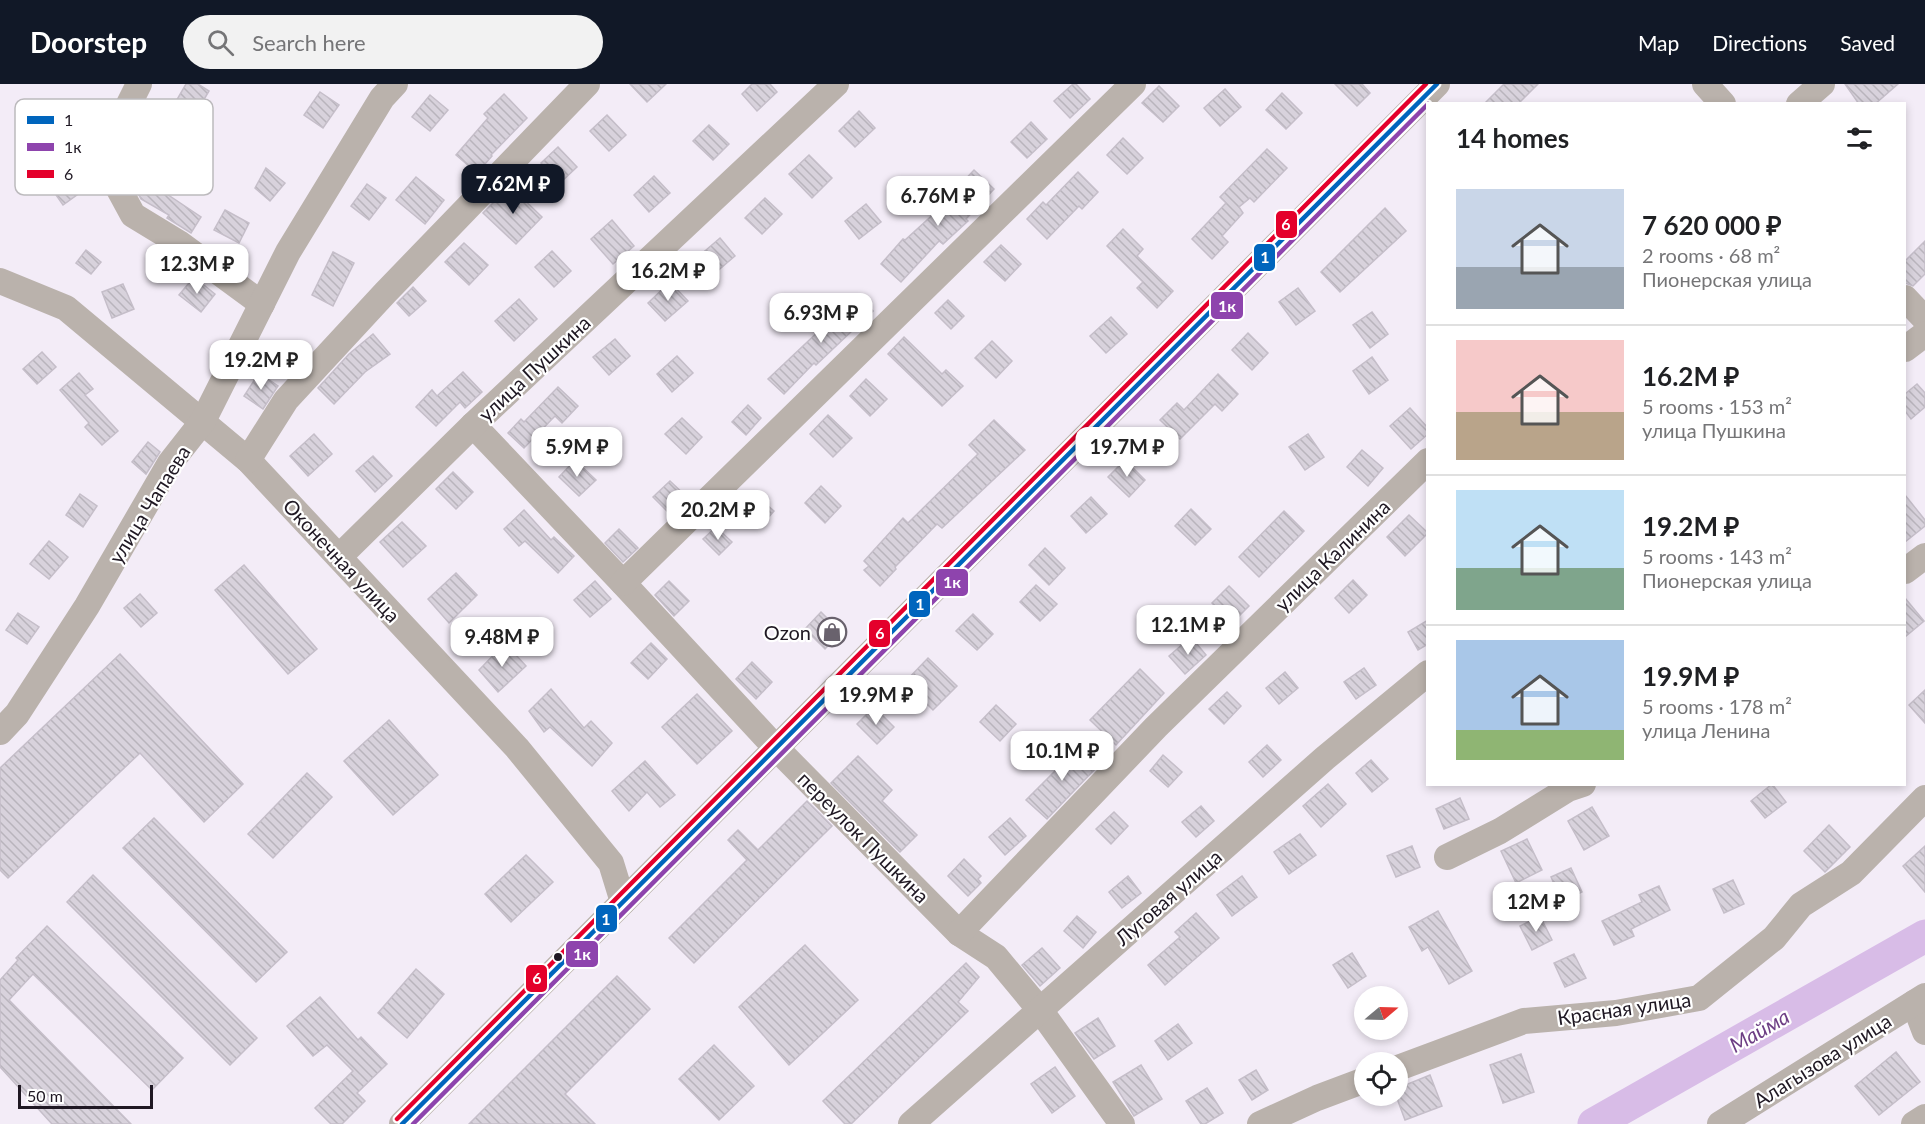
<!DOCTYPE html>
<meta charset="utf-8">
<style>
body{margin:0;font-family:Lato,sans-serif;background:#f2f2f2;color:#202124;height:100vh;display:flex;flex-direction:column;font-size:22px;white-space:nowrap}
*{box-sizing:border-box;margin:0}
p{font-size:20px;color:#757577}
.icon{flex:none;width:33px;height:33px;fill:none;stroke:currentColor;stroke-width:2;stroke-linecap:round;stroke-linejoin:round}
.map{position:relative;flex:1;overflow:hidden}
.side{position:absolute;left:1426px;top:18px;width:480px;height:684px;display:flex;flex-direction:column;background:#fff;border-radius:0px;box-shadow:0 3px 9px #0003}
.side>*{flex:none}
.needle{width:39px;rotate:71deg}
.fabs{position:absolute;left:1354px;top:902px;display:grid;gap:12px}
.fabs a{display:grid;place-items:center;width:54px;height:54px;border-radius:50%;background:#fff;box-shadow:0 3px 9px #0003;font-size:30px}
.scale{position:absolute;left:18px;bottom:15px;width:135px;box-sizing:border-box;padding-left:6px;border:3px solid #1f1823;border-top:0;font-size:16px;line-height:21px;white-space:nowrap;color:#1f1823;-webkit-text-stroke:4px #fff;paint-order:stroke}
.price{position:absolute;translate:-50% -51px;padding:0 14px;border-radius:12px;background:#fff;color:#222;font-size:20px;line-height:39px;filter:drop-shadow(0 2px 3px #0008)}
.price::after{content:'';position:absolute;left:50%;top:36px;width:18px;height:14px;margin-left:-9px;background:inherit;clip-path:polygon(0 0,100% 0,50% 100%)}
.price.active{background:#111827;color:#fff}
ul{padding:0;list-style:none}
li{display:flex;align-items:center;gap:18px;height:150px;padding:0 30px}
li+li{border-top:2px solid #e0e0e0}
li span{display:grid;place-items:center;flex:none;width:168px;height:120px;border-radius:0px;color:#555}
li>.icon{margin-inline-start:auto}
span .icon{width:72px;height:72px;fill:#fffc;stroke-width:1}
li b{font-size:26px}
h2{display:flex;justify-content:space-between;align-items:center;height:72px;padding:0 30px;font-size:26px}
header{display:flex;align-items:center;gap:36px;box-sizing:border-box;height:84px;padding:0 30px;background:#111827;color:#fff}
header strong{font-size:28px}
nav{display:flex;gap:33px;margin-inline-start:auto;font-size:21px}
.search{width:420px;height:54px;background:#f2f2f2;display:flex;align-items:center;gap:15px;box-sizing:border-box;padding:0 21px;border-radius:33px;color:#757577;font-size:22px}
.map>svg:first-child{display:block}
</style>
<header>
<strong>Doorstep</strong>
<div class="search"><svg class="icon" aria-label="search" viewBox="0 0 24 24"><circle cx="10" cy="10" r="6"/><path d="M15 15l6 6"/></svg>Search here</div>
<nav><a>Map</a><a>Directions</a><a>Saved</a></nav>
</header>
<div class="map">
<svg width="1925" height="1040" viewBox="0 0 1925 1040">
<defs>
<pattern id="building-back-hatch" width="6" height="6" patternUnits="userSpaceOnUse" patternTransform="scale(1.5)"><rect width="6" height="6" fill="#d8d2dc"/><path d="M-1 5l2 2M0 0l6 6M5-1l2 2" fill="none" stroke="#b9b4bc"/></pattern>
</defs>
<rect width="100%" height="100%" fill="#f3ecf7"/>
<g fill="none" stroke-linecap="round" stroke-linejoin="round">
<path stroke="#d8bce7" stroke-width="33" d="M1594,1040L1925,852"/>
</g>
<g fill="url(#building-back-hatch)" stroke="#c5bec9" stroke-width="1.5">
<path d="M186,0H198L209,7L195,31L175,19Z"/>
<path d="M630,0H666L647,18Z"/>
<path d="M752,0H770L777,8L757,27L742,10Z"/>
<path d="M1073,0H1076L1090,15L1070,34L1054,17Z"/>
<path d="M1335,0H1362L1370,9L1357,22Z"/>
<path d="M1504,0H1538L1518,20H1484Z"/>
<path d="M1845,0H1898L1875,20H1859Z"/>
<path d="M1159,2L1179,22L1163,38L1142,19Z"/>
<path d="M1225,5L1241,23L1220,42L1204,24Z"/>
<path d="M320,8L339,21L323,44L304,31Z"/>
<path d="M1282,9L1302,29L1286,45L1266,26Z"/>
<path d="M504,10L527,34L491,71L492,72L477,89L456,71L488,34L484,30Z"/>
<path d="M430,11L448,26L430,47L412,33Z"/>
<path d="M859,27L875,44L855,63L839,47Z"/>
<path d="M607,31L626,51L609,67L590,47Z"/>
<path d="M1031,38L1047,55L1027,74L1011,58Z"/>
<path d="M709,41L729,60L713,76L693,57Z"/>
<path d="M1123,54L1143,74L1127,90L1107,71Z"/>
<path d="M558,63L577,83L560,99L541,79Z"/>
<path d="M1267,65L1287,84L1254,118L1250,114L1239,123L1243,129L1222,152L1228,158L1212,175L1192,155L1226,119L1220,113Z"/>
<path d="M809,71L832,94L812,114L789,90Z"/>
<path d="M266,84L285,99L270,117L255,104Z"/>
<path d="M65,85L81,108L63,121L47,98Z"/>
<path d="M974,86L994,105L966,135L968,137L943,160L939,157L901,198L881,180L903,155L905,156L961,105L958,103Z"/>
<path d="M1078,88L1098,108L1082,125L1079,122L1047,155L1027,135L1043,118L1046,121Z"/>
<path d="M140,92L201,133L191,149L167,134L169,131L141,115L134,102Z"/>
<path d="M654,92L670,109L649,128L634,111Z"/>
<path d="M416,93L444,116L425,140L396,116Z"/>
<path d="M367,100L386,114L369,136L351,122Z"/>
<path d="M510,102L542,133L516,160L483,129Z"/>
<path d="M765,114L782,130L762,150L745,134Z"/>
<path d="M866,120L881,138L859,155L845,137Z"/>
<path d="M1385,124L1406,147L1340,208L1321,188Z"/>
<path d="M225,126L249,139L239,159L214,146Z"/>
<path d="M612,136L634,162L613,180L591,155Z"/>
<path d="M1123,145L1143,165L1137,172L1173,207L1157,224L1137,204L1143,198L1107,162Z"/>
<path d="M720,154L735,172L714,190L699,172Z"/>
<path d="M1925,157V190L1913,202L1905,199V177Z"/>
<path d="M464,159L488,181L469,201L445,178Z"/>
<path d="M1001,161L1021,180L1005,197L984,178Z"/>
<path d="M86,166L101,178L91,190L76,179Z"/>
<path d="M552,167L571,187L554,203L535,183Z"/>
<path d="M333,168L354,179L333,222L312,211Z"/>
<path d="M194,193L215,210L201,228L179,211Z"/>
<path d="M670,198L688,217L665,237L648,219Z"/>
<path d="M123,200L134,225L112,234L102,208Z"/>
<path d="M413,203L426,217L409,232L397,219Z"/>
<path d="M1298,204L1315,227L1296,241L1279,218Z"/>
<path d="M856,211L873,227L816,281L814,279L784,310L768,295L821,245L822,247Z"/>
<path d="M519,215L537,235L514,257L495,237Z"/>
<path d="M948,216L964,232L951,245L935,229Z"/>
<path d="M1372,228L1388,250L1370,264L1353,241Z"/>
<path d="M1111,233L1127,250L1106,269L1090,252Z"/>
<path d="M1248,249L1268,269L1252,286L1232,266Z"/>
<path d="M373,250L390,270L365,288L334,320L318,304L349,270Z"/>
<path d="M904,253L942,290L946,286L963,302L942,322L888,270Z"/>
<path d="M615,255L630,272L609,291L593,273Z"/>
<path d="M992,257L1012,277L996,294L975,274Z"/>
<path d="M42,268L56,283L37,300L23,285Z"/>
<path d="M677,272L693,289L672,308L657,290Z"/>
<path d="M1372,273L1388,296L1369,310L1353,287Z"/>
<path d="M463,288L482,308L465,324L460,318L436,342L416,323L432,306L437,312Z"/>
<path d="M79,289L93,305L85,311L118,347L102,361L85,343L89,339L60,306Z"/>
<path d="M259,289L278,302L263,325L244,312Z"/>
<path d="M1218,290L1238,310L1222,327L1215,320L1180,355L1160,336L1177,319L1184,326Z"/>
<path d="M866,295L887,315L870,332L850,312Z"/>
<path d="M1917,300L1925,309V323L1911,335L1905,327V310Z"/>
<path d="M558,303L578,322L562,339L555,332L524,364L508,349L521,335L524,338Z"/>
<path d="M748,321L761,334L746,351L732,338Z"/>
<path d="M1410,324L1428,344V350L1411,365L1390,342Z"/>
<path d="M828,331L852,354L833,373L810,350Z"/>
<path d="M682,334L702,353L686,370L665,350Z"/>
<path d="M994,336L1025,366L942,444L937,440L895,483L896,485L880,502L864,486L869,482L864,477L903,434L908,439L978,370L969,361Z"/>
<path d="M314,350L332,370L308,392L290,372Z"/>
<path d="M1308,350L1324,373L1305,386L1289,363Z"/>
<path d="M148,358L160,368L146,390L132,378Z"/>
<path d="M1362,366L1383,384L1368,402L1347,383Z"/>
<path d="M373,372L392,392L375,408L356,387Z"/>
<path d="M575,376L596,396L579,412L559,393Z"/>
<path d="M1125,376L1145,396L1129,413L1108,393Z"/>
<path d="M453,388L473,408L456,425L436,405Z"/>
<path d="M670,397L688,414L671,431L653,413Z"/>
<path d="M821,402L841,422L825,439L805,419Z"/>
<path d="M80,410L97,422L83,443L66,431Z"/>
<path d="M1905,411L1925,436V442L1905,458Z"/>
<path d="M1091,413L1107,430L1086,449L1071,432Z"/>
<path d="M760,415L774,427L759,444L746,432Z"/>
<path d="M1191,425L1211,445L1195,461L1175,442Z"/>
<path d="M524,426L551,456L554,453L574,472L558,489L525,457L519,462L504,445Z"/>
<path d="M1284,427L1304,447L1259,493L1239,473Z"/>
<path d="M1409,431L1428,449L1405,472L1387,453Z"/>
<path d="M402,438L426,462L403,483L380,458Z"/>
<path d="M716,443L732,458L719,471L703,455Z"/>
<path d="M619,445L638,464L623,478L605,459Z"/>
<path d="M49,457L68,473L49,495L30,480Z"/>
<path d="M1045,464L1065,484L1049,501L1029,481Z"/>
<path d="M244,481L317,565L288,590L215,506Z"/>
<path d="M456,489L477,511L449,539L428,515Z"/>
<path d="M1353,496L1367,511L1349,529L1335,514Z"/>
<path d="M595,497L611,515L590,533L574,516Z"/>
<path d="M669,497L689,517L674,532L655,511Z"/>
<path d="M1036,501L1057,520L1040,537L1020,518Z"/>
<path d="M1229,502L1249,522L1232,539L1212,519Z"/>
<path d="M140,510L157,529L141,543L124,524Z"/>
<path d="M1905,514L1924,537L1905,553Z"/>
<path d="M821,528L841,548L825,565L805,545Z"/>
<path d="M18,529L39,543L27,560L6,546Z"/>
<path d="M973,530L993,550L977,566L956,547Z"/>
<path d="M1428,536V560L1418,566L1408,548Z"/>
<path d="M1191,553L1206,571L1185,590L1169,572Z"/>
<path d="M505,559L526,582L498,608L479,586Z"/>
<path d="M651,559L667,575L648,595L631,579Z"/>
<path d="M120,570L243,700L204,738L140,669L8,794L0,786V684Z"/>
<path d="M928,574L957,602L933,626L905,598Z"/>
<path d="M752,578L772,598L756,615L736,595Z"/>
<path d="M1364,584L1376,601L1356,615L1344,598Z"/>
<path d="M1140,585L1164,609L1116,661L1090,636Z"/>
<path d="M1285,588L1298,604L1279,620L1266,604Z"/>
<path d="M551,605L584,644L591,637L612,659L592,682L550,643L544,648L529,627Z"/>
<path d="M1925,606V639L1909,621Z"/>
<path d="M1227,608L1241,622L1224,640L1209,625Z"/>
<path d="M697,610L732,647L697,680L662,643Z"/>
<path d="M996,621L1016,640L1000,657L980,638Z"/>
<path d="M874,623L894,643L877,660L857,640Z"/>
<path d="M389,636L438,691L393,731L344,677Z"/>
<path d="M1072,660L1096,684L1047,735L1026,716L1056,686L1052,682Z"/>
<path d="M1267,661L1281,676L1263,693L1249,678Z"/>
<path d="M1163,671L1182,688L1168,703L1150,687Z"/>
<path d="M858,672L892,706L882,717L917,751L900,768L831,699Z"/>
<path d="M1371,676L1388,695L1372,708L1356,689Z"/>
<path d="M645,677L675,711L660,723L647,708L629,727L612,707Z"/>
<path d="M307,689L332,713L273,774L248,750Z"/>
<path d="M1328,700L1346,720L1321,743L1303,722Z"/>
<path d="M1772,700L1786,718L1765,734L1751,717Z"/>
<path d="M1460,714L1469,735L1444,745L1436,725Z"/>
<path d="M807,717L832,742L694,879L669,854L747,776L728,756L738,746L758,766Z"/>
<path d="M1201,722L1214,737L1196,753L1182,738Z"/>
<path d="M1592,723L1609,752L1584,766L1568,737Z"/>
<path d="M1114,728L1128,742L1111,760L1096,745Z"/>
<path d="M154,734L287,868L256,898L123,764Z"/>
<path d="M1010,734L1026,752L1005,771L989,753Z"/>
<path d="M1829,741L1850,763L1825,788L1804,767Z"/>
<path d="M1300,750L1316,771L1289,790L1274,768Z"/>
<path d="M1527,755L1542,786L1516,799L1501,767Z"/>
<path d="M1412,762L1420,783L1396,793L1387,772Z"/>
<path d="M1925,762V808L1903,782Z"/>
<path d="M526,771L553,798L511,838L485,810Z"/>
<path d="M964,775L981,792L978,795L981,799L968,812L948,792Z"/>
<path d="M1571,784L1582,808L1562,818L1551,793Z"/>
<path d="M93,791L257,954L230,981L67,818Z"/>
<path d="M1128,792L1141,809L1122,824L1109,808Z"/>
<path d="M1242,792L1257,813L1232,832L1217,811Z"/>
<path d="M1733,796L1744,820L1724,829L1713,805Z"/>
<path d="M1659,802L1670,826L1631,845L1634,852L1614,861L1602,837L1642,818L1639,811Z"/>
<path d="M1438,827L1472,887L1449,900L1428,863L1422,867L1409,843Z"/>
<path d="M1196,829L1219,854L1165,901L1148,881L1180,853L1175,848Z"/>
<path d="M1077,832L1096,848L1083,864L1064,847Z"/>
<path d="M1540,832L1552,856L1532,866L1520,842Z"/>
<path d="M47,842L183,974L152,1006L33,890L9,916L131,1040H52L0,983V896L18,876L16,874Z"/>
<path d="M805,861L858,916L789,981L739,923Z"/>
<path d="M1042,864L1060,884L1040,902L1022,881Z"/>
<path d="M1352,869L1366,892L1348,904L1333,881Z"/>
<path d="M1574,870L1586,894L1565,903L1554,879Z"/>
<path d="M966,879L979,893L958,918L968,927L851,1040H845L823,1017Z"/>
<path d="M416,885L444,910L407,954L378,929Z"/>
<path d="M617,892L650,925L565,1010L595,1040H469Z"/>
<path d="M320,913L358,956L361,953L387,980L357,1009L365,1017L342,1040H331L315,1024L353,987L327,961L313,972L287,942Z"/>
<path d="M1098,934L1115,962L1094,975L1075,949Z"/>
<path d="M1178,940L1192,959L1168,976L1155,957Z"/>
<path d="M714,961L754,1002L719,1036L679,995Z"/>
<path d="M1896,968L1920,998L1879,1031L1855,1002Z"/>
<path d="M1521,970L1534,1008L1503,1019L1490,981Z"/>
<path d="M1141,981L1162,1015L1134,1032L1113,998Z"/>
<path d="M1055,983L1075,1012L1052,1029L1031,1000Z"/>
<path d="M1256,986L1268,1006L1252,1016L1239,996Z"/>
<path d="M1430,991L1442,1022L1405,1036L1398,1017V1004Z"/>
<path d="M1207,1004L1223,1029L1205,1040H1201L1186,1017Z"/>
</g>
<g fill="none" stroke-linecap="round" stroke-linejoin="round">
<g stroke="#bab2ac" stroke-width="26">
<path d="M139,0L129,20L114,96L133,131L179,159L262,220"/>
<path d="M1705,0L1723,20"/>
<path d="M1799,20L1822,0"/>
<path d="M0,197L66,224L248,376L517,664L611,779L623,818"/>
<path d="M1905,214L1925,235"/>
<path d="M1905,265L1925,250"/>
<path d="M473,341L623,499L776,664L959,849L996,873L1040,926L1122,1040"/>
<path d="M248,376L286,316L385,209L587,0"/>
<path d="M340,472L473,341L836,0"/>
<path d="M1905,487L1925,472"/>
<path d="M623,499L1133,0"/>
<path d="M0,648L17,630L87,522L170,379L203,337L288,168L382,14L395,0"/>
<path d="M1447,773L1500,747L1568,705L1583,700"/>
<path d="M959,849L1156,643L1428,377"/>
<path d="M1914,919L1925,948"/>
<path d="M1398,984L1524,937L1616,929L1699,914L1774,854L1801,821L1851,789L1925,714"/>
<path d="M402,1040L1437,0"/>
<path d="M911,1040L1325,674L1428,589"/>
<path d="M1260,1040L1317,1014L1365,996"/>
<path d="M1720,1040L1925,912"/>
<path d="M1914,1040L1925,1033"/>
</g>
<g stroke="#fff" stroke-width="9">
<path id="bus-1" d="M402,1040L1437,0"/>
</g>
<g stroke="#fff" stroke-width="9">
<path id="bus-2" d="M413,1040L1428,20"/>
</g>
<g stroke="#fff" stroke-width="9">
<path id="bus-3" d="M397,1035L1426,0"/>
</g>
<use href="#bus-1" stroke="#0065bd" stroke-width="4.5"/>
<use href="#bus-2" stroke="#8e44ad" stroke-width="4.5"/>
<use href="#bus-3" stroke="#e4002b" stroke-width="4.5"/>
</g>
<defs>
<g id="shop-ring" transform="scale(1.5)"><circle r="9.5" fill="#fff" stroke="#69626d" stroke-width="1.5"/><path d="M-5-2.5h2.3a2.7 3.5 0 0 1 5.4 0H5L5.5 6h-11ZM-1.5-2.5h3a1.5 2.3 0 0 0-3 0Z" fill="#69626d"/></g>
</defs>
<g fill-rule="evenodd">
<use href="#shop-ring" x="832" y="548"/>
</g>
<circle fill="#1f1823" stroke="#fff" stroke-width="2" cx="558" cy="873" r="5"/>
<g text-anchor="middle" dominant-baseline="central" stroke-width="4.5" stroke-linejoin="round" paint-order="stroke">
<g font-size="20" fill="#1f1823" stroke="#fff">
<text transform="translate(534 284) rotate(-43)">улица Пушкина</text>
<text transform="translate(149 420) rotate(-58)">улица Чапаева</text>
<text transform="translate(1332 471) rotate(-44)">улица Калинина</text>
<text transform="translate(342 476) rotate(47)">Оконечная улица</text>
<text transform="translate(864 753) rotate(45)">переулок Пушкина</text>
<text transform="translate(1168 813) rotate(-41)">Луговая улица</text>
<text transform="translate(1624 924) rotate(-8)">Красная улица</text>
<text transform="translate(1822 976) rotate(-32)">Алагызова улица</text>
</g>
<g font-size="20" fill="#1f1823" stroke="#fff" text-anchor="end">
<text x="811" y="548">Ozon</text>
</g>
<g font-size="21" font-style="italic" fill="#6d3e84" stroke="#fff">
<text transform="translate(1759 946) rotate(-30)">Майма</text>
</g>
</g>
<rect x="15" y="15" width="198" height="96" rx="9" fill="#fff" stroke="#bcbabd" stroke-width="1.5"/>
<rect x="27" y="32" width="27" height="8" fill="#0065bd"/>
<rect x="27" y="59" width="27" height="8" fill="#8e44ad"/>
<rect x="27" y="86" width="27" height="8" fill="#e4002b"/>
<g font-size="16" fill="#1f1823">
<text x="64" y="42">1</text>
<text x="64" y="69">1к</text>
<text x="64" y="96">6</text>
</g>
<g stroke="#fff" stroke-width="2">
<rect x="1275" y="126" width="23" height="29" rx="6" fill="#e4002b"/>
<rect x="1253" y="159" width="23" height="29" rx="6" fill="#0065bd"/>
<rect x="1210" y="207" width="34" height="29" rx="6" fill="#8e44ad"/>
<rect x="935" y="484" width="34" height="29" rx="6" fill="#8e44ad"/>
<rect x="908" y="506" width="23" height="28" rx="6" fill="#0065bd"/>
<rect x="868" y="535" width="23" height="29" rx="6" fill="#e4002b"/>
<rect x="595" y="820" width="23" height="29" rx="6" fill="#0065bd"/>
<rect x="565" y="856" width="34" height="28" rx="6" fill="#8e44ad"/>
<rect x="525" y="880" width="23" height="29" rx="6" fill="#e4002b"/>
</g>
<g font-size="16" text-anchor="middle" font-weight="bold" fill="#fff">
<text x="1286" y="146">6</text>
<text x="1265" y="179">1</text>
<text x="1227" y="228">1к</text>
<text x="952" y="504">1к</text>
<text x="920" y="526">1</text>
<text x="880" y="555">6</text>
<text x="606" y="841">1</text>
<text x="582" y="876">1к</text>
<text x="537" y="900">6</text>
</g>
</svg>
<div class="fabs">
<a><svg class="needle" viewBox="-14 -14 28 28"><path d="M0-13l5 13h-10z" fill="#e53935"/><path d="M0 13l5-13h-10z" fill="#757577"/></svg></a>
<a><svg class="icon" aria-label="locate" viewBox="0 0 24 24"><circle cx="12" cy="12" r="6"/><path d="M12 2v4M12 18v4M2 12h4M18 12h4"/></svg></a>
</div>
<div class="scale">50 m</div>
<b class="price active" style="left:513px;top:131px">7.62M ₽</b>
<b class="price" style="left:938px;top:143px">6.76M ₽</b>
<b class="price" style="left:197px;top:211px">12.3M ₽</b>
<b class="price" style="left:668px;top:218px">16.2M ₽</b>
<b class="price" style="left:821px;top:260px">6.93M ₽</b>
<b class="price" style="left:261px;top:307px">19.2M ₽</b>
<b class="price" style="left:577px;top:394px">5.9M ₽</b>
<b class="price" style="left:1127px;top:394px">19.7M ₽</b>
<b class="price" style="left:718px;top:457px">20.2M ₽</b>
<b class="price" style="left:1188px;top:572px">12.1M ₽</b>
<b class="price" style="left:502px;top:584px">9.48M ₽</b>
<b class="price" style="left:876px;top:642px">19.9M ₽</b>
<b class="price" style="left:1062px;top:698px">10.1M ₽</b>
<b class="price" style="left:1536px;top:849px">12M ₽</b>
<section class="side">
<h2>14 homes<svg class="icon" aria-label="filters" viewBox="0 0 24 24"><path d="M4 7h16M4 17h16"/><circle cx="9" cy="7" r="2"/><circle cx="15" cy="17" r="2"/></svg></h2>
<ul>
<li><span style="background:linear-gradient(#c9d6e8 65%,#9aa5b1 0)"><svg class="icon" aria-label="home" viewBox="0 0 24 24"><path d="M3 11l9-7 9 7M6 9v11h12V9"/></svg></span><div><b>7 620 000 ₽</b><p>2 rooms · 68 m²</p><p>Пионерская улица</p></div></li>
<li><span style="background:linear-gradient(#f6c9c9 60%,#b9a48a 0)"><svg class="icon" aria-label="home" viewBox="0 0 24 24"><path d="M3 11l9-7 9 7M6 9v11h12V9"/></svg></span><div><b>16.2M ₽</b><p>5 rooms · 153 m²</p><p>улица Пушкина</p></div></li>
<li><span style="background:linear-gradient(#bfe0f5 65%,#7fa58c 0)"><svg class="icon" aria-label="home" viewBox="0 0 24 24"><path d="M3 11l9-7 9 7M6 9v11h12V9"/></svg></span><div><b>19.2M ₽</b><p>5 rooms · 143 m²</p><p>Пионерская улица</p></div></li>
<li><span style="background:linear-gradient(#a9c7e8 75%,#8fb573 0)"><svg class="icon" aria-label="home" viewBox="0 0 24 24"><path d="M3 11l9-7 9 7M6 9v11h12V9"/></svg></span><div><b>19.9M ₽</b><p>5 rooms · 178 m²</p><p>улица Ленина</p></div></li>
</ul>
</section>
</div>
